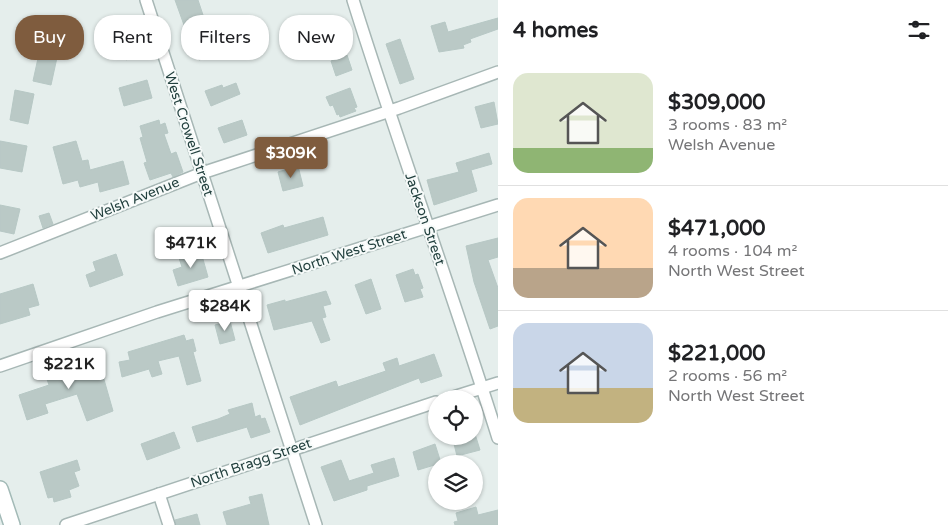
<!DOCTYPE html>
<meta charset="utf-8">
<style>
body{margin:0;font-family:"Varela Round",sans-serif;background:#f6f6f6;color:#202124;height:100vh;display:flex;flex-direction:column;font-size:19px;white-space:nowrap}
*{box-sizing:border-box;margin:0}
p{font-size:16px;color:#757577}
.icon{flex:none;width:28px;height:28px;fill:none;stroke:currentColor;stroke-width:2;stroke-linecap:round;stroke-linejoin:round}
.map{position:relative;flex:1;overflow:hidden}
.details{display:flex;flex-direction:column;background:#fff;width:450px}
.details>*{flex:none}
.top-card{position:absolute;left:15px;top:15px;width:408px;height:45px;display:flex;gap:10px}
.controls{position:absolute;left:428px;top:390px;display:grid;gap:10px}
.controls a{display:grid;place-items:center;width:55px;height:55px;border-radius:50%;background:#fff;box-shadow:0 1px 4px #0004;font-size:25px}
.price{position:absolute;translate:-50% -42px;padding:0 11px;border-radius:5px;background:#fff;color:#222;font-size:16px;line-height:32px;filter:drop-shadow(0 1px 2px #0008)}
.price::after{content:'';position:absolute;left:50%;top:30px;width:15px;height:11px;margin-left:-8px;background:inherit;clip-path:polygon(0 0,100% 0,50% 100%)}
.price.active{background:#7f5c3e;color:#fff}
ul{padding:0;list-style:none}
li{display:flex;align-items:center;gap:15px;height:125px;padding:0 15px}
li+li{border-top:1px solid #e0e0e0}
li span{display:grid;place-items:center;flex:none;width:140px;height:100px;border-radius:15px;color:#555}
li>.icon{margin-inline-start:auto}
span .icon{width:60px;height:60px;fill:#fffc;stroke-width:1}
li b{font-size:21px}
h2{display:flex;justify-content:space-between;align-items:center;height:60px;padding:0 15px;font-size:21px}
.tag{padding:0 18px;border-radius:20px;background:#fff;box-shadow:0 1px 4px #0004;font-size:18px;line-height:45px}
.tag.active{background:#7f5c3e;color:#fff}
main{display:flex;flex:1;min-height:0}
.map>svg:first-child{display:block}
</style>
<main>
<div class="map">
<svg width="498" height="525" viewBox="0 0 498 525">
<rect width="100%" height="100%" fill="#e5eeec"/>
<g fill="#bac9c6" stroke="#b7c8c5">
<path d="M175,0H198L204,18L184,25Z"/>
<path d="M498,18V29L470,39L471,42L463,45L464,48L439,52L431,26L445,22L448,32Z"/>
<path d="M301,24L306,35L294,39L290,28Z"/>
<path d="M109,30L135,45L127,60L101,45Z"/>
<path d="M219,36L224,52L199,60L194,45Z"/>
<path d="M400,39L414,79L400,84L386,44Z"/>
<path d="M40,49L58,53L51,85L33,81Z"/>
<path d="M347,55L352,70L336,76L331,61Z"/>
<path d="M147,80L152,98L124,106L119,88Z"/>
<path d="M236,83L240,94L211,106L205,91L222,85L223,88Z"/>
<path d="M350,88L357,107L354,108L356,111L340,117L339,114L337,115L333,105L330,106L326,97Z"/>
<path d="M15,90L34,94L28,124L10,120Z"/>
<path d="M494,102L498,124L481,128L475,107Z"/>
<path d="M159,120L160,125L165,123L168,133L164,134L171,154L176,152L183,172L173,177L171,173L150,180L144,163L147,162L140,138L143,137L140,126Z"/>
<path d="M242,120L247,135L224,143L218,128Z"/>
<path d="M0,141L27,146L22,172L0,168Z"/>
<path d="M76,141L82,161L88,160L90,170L123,161L129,184L100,192L98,182L80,187L78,180L63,184L53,147Z"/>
<path d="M489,153L492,164L471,170L477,191L434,205L427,180L459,172L456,163Z"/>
<path d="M298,166L303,186L283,191L278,172Z"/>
<path d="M0,205L20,209L14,234L0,231Z"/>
<path d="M49,213L53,224L43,228L39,216Z"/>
<path d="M323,217L328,235L268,253L261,233L283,225L284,228Z"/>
<path d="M498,238V257L488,260L498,288V326L490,329L474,282L466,246Z"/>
<path d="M201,252L208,277L178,286L173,270L182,267L179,258Z"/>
<path d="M116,254L123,275L90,287L86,275L96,271L93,262Z"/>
<path d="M413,269L415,275L418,274L423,288L420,289L423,297L405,302L396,275Z"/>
<path d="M371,279L381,309L366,314L355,285Z"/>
<path d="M33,284L39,305L28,308L30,315L0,324V294Z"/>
<path d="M326,291L331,304L323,306L326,317L322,318L330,340L321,343L312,321L274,330L267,305L285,300V302Z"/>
<path d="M230,321L235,340L220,344L215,325Z"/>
<path d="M184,335L186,341L193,339L196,351L193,352L201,381L187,385L179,356L158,361L162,374L152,377L149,369L122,377L119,362L130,360L128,352Z"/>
<path d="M434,354L442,376L421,383L419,378L300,425L290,397L336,381L338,387L386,371L383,363L397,358L399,366Z"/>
<path d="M74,355L80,374L101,369L113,411L87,421L77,394L45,404L48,413L27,420L19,395L49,385L42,365Z"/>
<path d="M252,403L255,417L260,415L261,419L265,418L270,432L251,438L247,427L197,442L192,427L218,419L230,414L228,410Z"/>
<path d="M174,432L180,448L147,460L141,444Z"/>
<path d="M475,434L480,450L457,456L453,440Z"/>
<path d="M435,444L441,463L418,470L413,452Z"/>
<path d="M394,458L399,476L367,486V490L334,501L321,467L341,460L349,481L374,473L371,465Z"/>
<path d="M77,460L80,470L74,472L79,486L69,490L71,497L54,502L53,497L48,498L40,472Z"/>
<path d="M262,494L269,525H227L223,512L251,504L249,497Z"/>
<path d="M476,507L478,515L498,510V525H455L454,522L458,521L456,513Z"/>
<path d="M197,514L200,525H176L175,520Z"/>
</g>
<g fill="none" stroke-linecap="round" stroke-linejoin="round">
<g stroke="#a7b7b5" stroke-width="14">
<g id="street">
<path d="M146,0L316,525"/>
<path d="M353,0C399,147 452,291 498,438"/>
<path d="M0,253L202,173L399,108L498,72"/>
<path d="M0,366L157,312L498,205"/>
<path d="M447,399L498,383"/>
<path d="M159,494L169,525"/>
<path d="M66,525L436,402"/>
</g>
</g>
<g stroke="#a3bab7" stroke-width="18">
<path id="secondary" d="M0,489L12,525"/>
</g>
<use href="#street" stroke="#fff" stroke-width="11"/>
<use href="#secondary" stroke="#fff" stroke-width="15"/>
</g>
<g text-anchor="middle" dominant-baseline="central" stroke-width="4" stroke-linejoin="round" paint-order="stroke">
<g font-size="14" fill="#23413f" stroke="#f6faf9">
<text transform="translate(189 134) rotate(72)">West Crowell Street</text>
<text transform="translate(135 199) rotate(-22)">Welsh Avenue</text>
<text transform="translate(425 219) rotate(71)">Jackson Street</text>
<text transform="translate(349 252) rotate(-18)">North West Street</text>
<text transform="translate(251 463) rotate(-19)">North Bragg Street</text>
</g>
</g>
</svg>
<div class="controls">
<a><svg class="icon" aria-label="locate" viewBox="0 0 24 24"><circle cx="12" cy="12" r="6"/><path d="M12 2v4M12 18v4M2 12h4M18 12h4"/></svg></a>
<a><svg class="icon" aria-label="layers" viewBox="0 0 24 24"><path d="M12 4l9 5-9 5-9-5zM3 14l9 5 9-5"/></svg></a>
</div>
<b class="price active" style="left:291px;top:179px">$309K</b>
<b class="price" style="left:191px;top:269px">$471K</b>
<b class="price" style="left:225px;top:332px">$284K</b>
<b class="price" style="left:69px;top:390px">$221K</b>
<div class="top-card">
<a class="tag active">Buy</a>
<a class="tag">Rent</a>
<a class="tag">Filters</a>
<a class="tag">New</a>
</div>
</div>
<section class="details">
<h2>4 homes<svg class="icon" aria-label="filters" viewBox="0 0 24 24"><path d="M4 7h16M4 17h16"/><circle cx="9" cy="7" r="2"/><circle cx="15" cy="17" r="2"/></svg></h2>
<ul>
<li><span style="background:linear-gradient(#dfe7d0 75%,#8fb573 0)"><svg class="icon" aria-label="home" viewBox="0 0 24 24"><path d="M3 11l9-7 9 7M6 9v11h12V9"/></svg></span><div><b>$309,000</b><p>3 rooms · 83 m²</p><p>Welsh Avenue</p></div></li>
<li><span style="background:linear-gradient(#ffd9b3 70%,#b9a48a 0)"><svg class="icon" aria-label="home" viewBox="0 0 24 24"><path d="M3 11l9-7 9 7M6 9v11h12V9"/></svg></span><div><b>$471,000</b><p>4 rooms · 104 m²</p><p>North West Street</p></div></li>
<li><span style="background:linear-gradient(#c9d6e8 65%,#c2b280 0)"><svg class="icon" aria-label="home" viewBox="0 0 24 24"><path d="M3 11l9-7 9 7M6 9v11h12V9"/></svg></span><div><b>$221,000</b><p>2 rooms · 56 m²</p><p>North West Street</p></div></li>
</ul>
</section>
</main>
